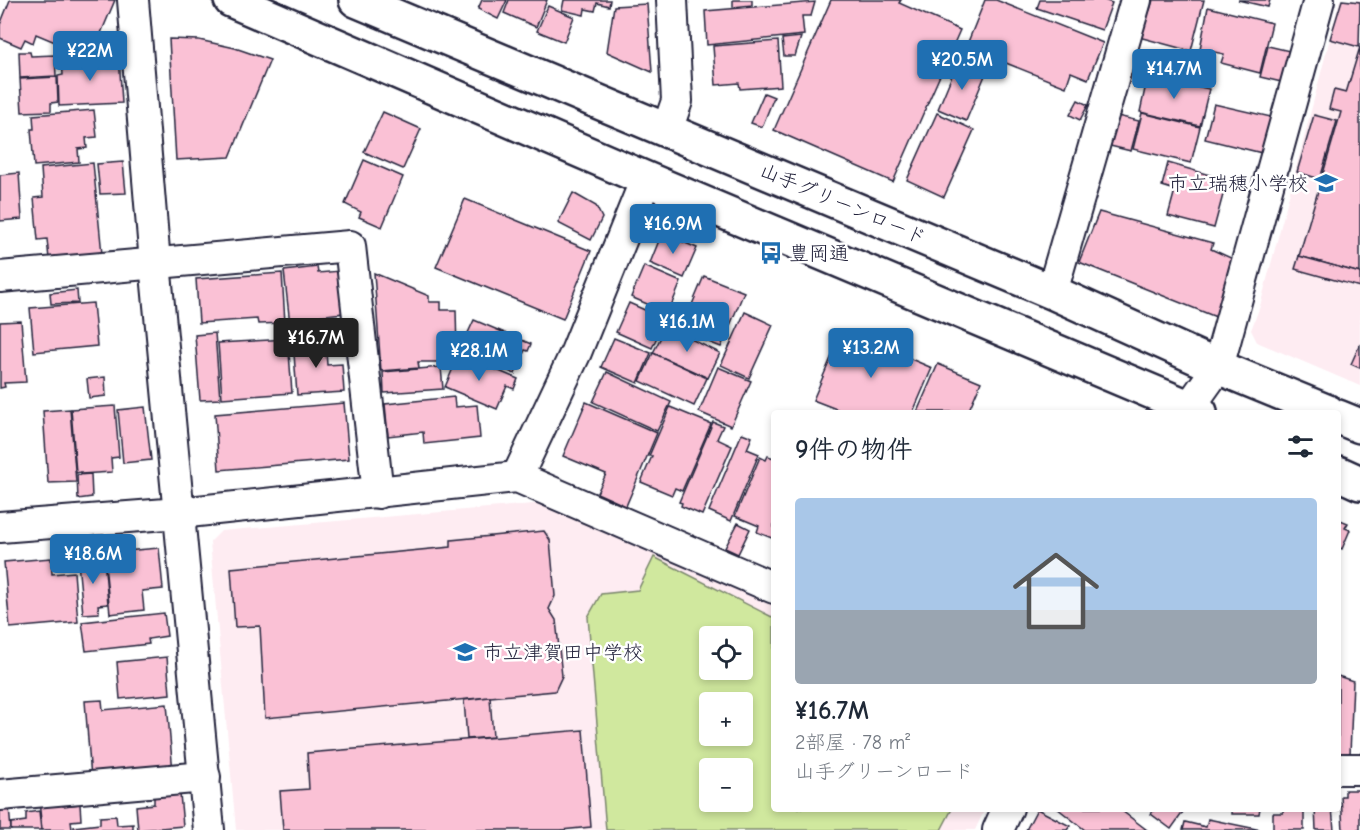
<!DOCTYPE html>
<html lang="ja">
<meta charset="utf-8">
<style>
body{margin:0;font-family:"Comic Neue","Klee One",sans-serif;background:#f2f2f3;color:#1f2937;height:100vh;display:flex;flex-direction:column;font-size:22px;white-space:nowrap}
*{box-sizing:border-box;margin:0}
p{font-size:20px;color:#747a83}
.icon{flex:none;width:33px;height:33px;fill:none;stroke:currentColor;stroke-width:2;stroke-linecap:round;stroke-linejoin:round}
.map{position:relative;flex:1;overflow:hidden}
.drawer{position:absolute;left:771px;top:410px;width:570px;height:402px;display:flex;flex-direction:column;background:#fff;border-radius:6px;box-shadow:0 3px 9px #0003}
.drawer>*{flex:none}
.tools{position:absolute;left:699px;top:626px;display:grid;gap:12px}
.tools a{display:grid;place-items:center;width:54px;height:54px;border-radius:6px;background:#fff;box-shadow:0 3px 9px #0003;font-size:30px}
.price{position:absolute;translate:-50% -51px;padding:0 14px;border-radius:6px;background:#1f6fb2;color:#fff;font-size:20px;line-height:39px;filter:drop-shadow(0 2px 3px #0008)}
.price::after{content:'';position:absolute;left:50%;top:36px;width:18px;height:14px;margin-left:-9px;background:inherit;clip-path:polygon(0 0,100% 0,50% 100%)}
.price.current{background:#222;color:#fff}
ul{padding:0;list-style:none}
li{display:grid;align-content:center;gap:12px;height:318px;padding:0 24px}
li+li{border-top:2px solid #e0e1e3}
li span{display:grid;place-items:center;height:186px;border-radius:6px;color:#555}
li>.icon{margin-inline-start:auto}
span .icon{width:108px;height:108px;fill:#fffc;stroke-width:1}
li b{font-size:26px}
h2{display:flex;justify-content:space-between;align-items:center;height:72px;padding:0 24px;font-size:26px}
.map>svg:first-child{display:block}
</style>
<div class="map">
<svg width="1360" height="830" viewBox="0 0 1360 830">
<rect width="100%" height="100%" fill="#fff"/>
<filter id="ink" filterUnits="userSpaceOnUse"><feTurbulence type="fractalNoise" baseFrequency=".0167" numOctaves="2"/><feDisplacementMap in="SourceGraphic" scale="12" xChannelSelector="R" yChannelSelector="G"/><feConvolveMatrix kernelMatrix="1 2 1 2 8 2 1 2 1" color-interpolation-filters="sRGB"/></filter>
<g filter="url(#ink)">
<g fill="#feecf2" fill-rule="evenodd">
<path d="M1340,0H1360V386L1257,342L1251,330L1260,306Z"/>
<path d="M545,503L774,605V808L985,809L975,830H236L210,542L221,531ZM710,636H742V669H710ZM710,702H742V735H710ZM710,768H742V801H710Z"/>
</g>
<path fill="#d0e89e" stroke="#79856c" stroke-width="1.5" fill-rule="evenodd" d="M654,557L774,618V808L952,809L941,830H606L588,617L601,594L638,590ZM710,636H742V669H710ZM710,702H742V735H710ZM710,768H742V801H710Z"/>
<g fill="#fac1d5" stroke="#22223b" stroke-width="1.5">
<path d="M10,0H115L91,57L36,34L33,43L25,39L21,47L0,38V25Z"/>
<path d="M482,0H507L498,19L478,9Z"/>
<path d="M509,0H547L536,27L504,13Z"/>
<path d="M564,0H610L609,6L597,3L595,11L585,9L584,15L562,10Z"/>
<path d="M733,0H752V5L733,7Z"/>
<path d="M831,0H901L899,3L960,30L893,182L774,130Z"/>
<path d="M985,0H996L1103,43L1088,79L1071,72L1066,87L966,47Z"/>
<path d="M1040,0H1104L1112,3L1102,30L1037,8Z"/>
<path d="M1153,0H1204L1191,51L1135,36L1142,9L1150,10Z"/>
<path d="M1238,0H1270L1268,7Z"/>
<path d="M1342,0L1360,2L1359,47L1330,39Z"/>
<path d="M815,2L811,16H802L804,35L707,45L705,11Z"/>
<path d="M647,4L652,72L607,52L614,6Z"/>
<path d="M548,6L574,17L564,42L537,31Z"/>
<path d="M1208,7L1272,23L1260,73L1221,63L1224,54L1200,49Z"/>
<path d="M801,37L795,56H784L782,39Z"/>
<path d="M169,39L199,40L235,48L270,60L230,157L176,160Z"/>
<path d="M778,41L781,86L740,89L739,83L716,85L713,46Z"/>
<path d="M1268,46L1294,52L1286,83L1260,77Z"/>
<path d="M1360,47V273L1299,256L1341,112L1329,109L1334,90L1346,93Z"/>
<path d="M19,52H30L31,56L55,55L56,76L20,78Z"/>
<path d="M119,56L122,103L59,106L58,76L63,75L62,60Z"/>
<path d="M958,61L986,73L966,121L938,109Z"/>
<path d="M1177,63L1189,67L1186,82L1172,78Z"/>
<path d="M1148,75L1209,89L1200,126L1140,112Z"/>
<path d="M57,77L58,102L51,103V111L22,112L20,79Z"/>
<path d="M764,93L774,97L762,127L751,123Z"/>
<path d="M1078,100L1088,105L1080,120L1070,115Z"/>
<path d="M1214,104L1271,117L1262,153L1205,139Z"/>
<path d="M94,110L97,137L86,138L87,148L78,149L79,162L34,166L31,129H34L33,115Z"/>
<path d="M383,112L421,129L403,169L364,152Z"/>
<path d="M937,113L974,130L944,197L907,180Z"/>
<path d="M1142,113L1200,127L1191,163L1133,149Z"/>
<path d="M1113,115L1139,121L1131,151L1106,145Z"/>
<path d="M1314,115L1337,121L1320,179L1297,172Z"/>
<path d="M364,160L403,177L382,227L359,217L361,212L345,204Z"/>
<path d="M123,162L126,193L100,194L97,164Z"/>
<path d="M93,163L102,254L49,259L47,239L38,240L34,198L43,197L41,168Z"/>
<path d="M1168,163L1227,180L1214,228L1168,216L1175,190L1162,186Z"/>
<path d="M19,173L22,219L0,221V175Z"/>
<path d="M573,193L596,206L602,218L591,240L558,223Z"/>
<path d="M465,199L591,251L563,319L436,267Z"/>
<path d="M1099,212L1213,243L1211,249L1233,259L1236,268L1216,317L1079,262Z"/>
<path d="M662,233L697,248L684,278L650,263Z"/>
<path d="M1299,256L1360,273V287L1295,269Z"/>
<path d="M644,266L681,282L668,313L631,297Z"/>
<path d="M317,267L318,273L340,271L344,313L309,317L310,322L290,324L284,271Z"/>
<path d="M282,273L285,323L258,324L257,319L199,323L196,279Z"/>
<path d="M374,273L429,296V302H441V310H456L457,352L439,353V362H418L419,368L381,371Z"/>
<path d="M704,276L744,292L721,347L681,331Z"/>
<path d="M77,290L78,303L51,304L50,293Z"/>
<path d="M93,303L97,346L34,352L30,308Z"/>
<path d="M629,303L665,319L652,348L616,332Z"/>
<path d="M745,312L773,325L749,378L721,365Z"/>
<path d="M474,320L531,344L528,351L525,350L515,374L460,350Z"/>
<path d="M21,321L26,382L4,383L5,387L0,388V322Z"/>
<path d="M666,327L720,353L708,378L653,353Z"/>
<path d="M843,330L932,368L913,412H844L813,400Z"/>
<path d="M215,333L220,399L200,400L195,335Z"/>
<path d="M325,338L327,365L342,364L344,392L297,395L293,340Z"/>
<path d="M614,338L651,353L638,383L601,367Z"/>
<path d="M288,339L292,393L222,398L218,343Z"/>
<path d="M1360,344V368L1351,364Z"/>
<path d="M653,353L707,378L694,406L640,381Z"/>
<path d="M459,354L518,379L514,389L507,386L497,409L445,387Z"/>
<path d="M938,364L981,382L968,412H917Z"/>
<path d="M441,367L443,389L384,393L383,372Z"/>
<path d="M718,367L751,381L731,426L699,412Z"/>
<path d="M607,372L671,402L657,431L593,402Z"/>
<path d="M105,377L106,396L89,398L87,379Z"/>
<path d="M454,397L455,407L477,405L480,438L424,444L423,432L388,436L385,404Z"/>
<path d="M586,402L657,433L626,506L597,493L606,474L563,456Z"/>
<path d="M344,403L349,459L219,470L215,414Z"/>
<path d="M115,406L119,457L111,458L112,472L81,474V472L76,473L71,409Z"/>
<path d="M145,407L151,460L123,463L118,410Z"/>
<path d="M670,407L711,424L682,491L675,488L672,495L641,482L652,456H649Z"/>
<path d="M70,409L76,482L48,483L43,411Z"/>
<path d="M713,422L723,426L717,439L732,446L702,515L681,506L682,503L679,502Z"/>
<path d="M742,433L752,437L747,449L759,454L731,521L709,511Z"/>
<path d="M768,456L774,458V539L757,532L759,526L735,516L760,457L766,460Z"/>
<path d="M91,474L92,497L78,499L77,475Z"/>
<path d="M1338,519L1348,523L1345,528L1350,530L1342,549L1338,547Z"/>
<path d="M738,523L750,529L738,554L725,548Z"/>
<path d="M544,531L550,540L555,596L549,609L556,620L562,676L555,691L265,718L260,626L235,627L231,568L451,547V540Z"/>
<path d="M159,548L163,589L142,591L144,610L110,614L105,564L127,563L125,551Z"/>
<path d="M51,558L52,574L74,572L78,622L10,628L4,562Z"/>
<path d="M104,559L108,604L98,605L99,613L83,614L78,562Z"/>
<path d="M164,613L167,636L148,639L149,644L86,651L82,622Z"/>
<path d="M167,657L170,694L120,699L117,662Z"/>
<path d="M1338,676L1353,681L1350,754L1338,753Z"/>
<path d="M490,697L493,737L467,739L464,700Z"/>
<path d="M102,700L103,710L167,704L173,772L91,778L85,701Z"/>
<path d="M583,730L591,827L561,830H283L280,791L309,789L307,753Z"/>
<path d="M1345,790H1360V830H1343L1341,796H1345Z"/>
<path d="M180,794L183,826L138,830L136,806L154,804V797Z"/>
<path d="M63,799V806L80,804L81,820L71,821L72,830H42L39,801Z"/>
<path d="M9,807L11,830H0V808Z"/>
<path d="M1057,808H1118L1147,830H1085Z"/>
<path d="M1155,808H1186L1171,829L1151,814Z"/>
<path d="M1232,808H1260L1259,814H1232Z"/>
<path d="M1283,808H1304V830H1273V813H1283Z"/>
<path d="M1315,808H1332L1334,830H1316Z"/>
<path d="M1037,809L1070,826L1067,830H1026Z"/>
<path d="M39,811L41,830H11V823L26,821V813Z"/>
<path d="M116,816L117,825L133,824V830H74V827L100,824V817Z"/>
<path d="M1208,819L1261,830H1183L1185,822L1206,827Z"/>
</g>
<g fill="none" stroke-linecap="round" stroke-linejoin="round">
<g stroke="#22223b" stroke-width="34">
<g id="minor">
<path d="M133,0L155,263L209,830"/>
<path d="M667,130L677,101L672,0"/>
<path d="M0,277L350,246L378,493"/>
<path d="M1052,292L1136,0"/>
<path d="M1186,412L1218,367L1319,0"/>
<path d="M517,477L576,352L646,179"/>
<path d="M0,527L179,513L517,477L774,588"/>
<path d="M1338,769H1360"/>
<path d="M0,795L205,777"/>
<path d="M998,830L1008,808"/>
</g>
</g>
<g stroke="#22223b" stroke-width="38">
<g id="tertiary">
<path d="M231,0L646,179L1200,412"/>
<path d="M356,0L1052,292L1218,367L1328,412"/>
<path d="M1338,417L1360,426"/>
<path d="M1338,473L1360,483"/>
</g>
</g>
<use href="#minor" stroke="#fff" stroke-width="30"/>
<use href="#tertiary" stroke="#fff" stroke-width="33"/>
</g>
</g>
<defs>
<g id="school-bare" transform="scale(1.8)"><path d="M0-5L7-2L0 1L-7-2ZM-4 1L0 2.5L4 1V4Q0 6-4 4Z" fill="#1f6fb2" stroke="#fff" stroke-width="2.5" paint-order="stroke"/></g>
<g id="bus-bare" transform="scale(1.8)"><path d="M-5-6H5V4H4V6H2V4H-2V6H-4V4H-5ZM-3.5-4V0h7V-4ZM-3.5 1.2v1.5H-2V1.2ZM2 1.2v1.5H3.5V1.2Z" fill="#1f6fb2" stroke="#fff" stroke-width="2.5" paint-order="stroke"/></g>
</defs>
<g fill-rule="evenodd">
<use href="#school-bare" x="1326" y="183"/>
<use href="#bus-bare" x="771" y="253"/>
<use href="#school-bare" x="465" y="652"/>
</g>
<g text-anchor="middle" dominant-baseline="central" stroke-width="5" stroke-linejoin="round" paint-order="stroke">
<g font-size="20" fill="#22223b" stroke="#fff" text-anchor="start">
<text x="1308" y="183" text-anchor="end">市立瑞穂小学校</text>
<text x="789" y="253">豊岡通</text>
<text x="483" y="652">市立津賀田中学校</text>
</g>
<g font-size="20" fill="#22223b" stroke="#fff">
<text transform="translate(843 204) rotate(23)">山手グリーンロード</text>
</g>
</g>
</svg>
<div class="tools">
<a><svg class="icon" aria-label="locate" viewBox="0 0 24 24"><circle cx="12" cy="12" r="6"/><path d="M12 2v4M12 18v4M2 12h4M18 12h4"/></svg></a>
<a>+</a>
<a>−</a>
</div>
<b class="price" style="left:90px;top:82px">¥22M</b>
<b class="price" style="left:962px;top:91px">¥20.5M</b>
<b class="price" style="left:1174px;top:100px">¥14.7M</b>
<b class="price" style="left:673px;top:255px">¥16.9M</b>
<b class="price" style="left:687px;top:353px">¥16.1M</b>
<b class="price current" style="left:316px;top:369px">¥16.7M</b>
<b class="price" style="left:871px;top:379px">¥13.2M</b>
<b class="price" style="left:479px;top:382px">¥28.1M</b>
<b class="price" style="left:93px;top:585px">¥18.6M</b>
<section class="drawer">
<h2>9件の物件<svg class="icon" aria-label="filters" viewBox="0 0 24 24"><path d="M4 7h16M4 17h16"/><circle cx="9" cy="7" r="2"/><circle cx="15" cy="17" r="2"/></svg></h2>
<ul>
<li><span style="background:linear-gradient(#a9c7e8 60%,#9aa5b1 0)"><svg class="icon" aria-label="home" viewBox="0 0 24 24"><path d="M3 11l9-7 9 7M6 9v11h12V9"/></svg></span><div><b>¥16.7M</b><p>2部屋 · 78 m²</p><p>山手グリーンロード</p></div></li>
</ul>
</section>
</div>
